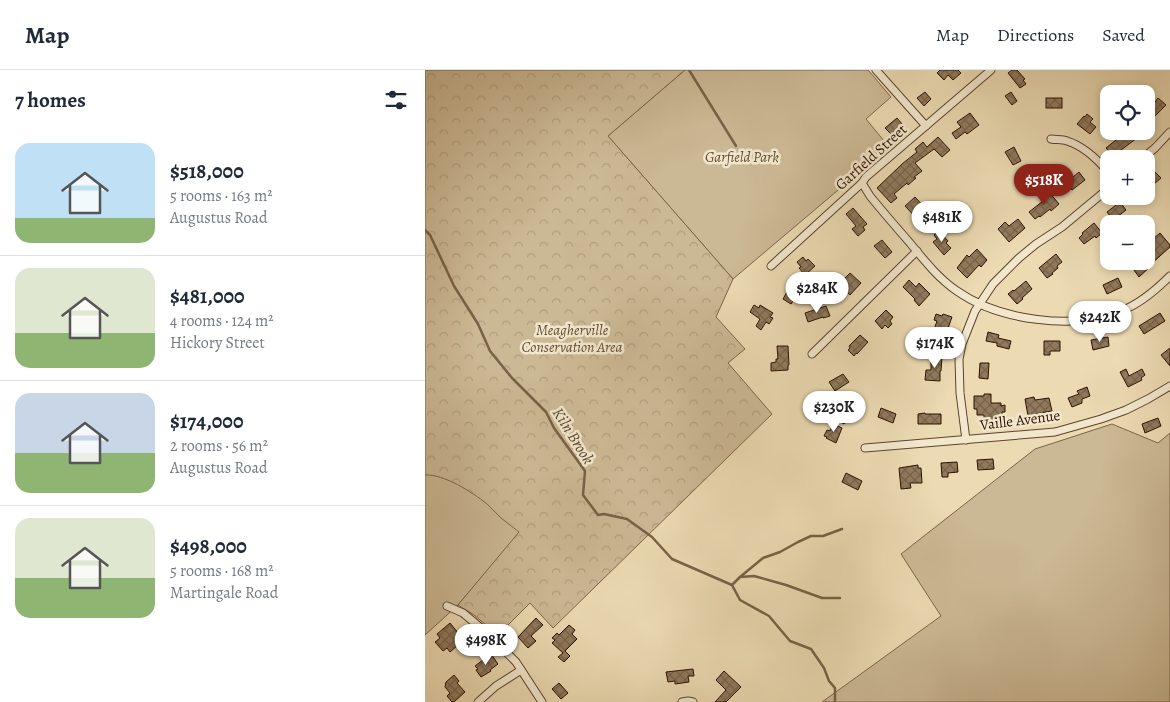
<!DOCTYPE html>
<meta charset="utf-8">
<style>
body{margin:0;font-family:Alegreya,serif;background:#f2f2f3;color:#1f2937;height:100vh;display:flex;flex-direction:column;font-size:19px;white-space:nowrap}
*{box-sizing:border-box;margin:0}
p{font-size:16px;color:#747a83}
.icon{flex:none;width:28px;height:28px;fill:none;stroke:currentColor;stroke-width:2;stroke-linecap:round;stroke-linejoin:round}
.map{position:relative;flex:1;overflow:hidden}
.sheet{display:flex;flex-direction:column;background:#fff;width:425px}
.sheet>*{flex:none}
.tools{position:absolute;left:675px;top:15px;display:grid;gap:10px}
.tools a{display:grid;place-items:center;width:55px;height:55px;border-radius:10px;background:#fff;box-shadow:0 2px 8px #0003;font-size:25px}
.price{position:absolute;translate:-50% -42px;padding:0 11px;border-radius:18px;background:#fff;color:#222;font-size:16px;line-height:32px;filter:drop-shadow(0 1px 2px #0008)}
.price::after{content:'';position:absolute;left:50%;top:30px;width:15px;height:11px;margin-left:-8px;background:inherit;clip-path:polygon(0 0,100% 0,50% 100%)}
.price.active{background:#8f2418;color:#fff}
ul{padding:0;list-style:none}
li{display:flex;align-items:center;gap:15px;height:125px;padding:0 15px}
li+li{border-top:1px solid #e0e1e3}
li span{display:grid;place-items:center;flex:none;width:140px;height:100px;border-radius:15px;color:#555}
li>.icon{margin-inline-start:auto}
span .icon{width:60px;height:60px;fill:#fffc;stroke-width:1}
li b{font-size:21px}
h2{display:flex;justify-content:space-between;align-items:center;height:60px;padding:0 15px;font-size:21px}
header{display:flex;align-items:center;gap:30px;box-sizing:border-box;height:70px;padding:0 25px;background:#fff;border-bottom:1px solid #e0e1e3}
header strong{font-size:24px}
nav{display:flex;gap:28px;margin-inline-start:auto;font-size:18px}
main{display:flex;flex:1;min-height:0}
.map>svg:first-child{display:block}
</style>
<header>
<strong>Map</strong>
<nav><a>Map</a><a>Directions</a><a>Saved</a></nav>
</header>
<main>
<section class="sheet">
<h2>7 homes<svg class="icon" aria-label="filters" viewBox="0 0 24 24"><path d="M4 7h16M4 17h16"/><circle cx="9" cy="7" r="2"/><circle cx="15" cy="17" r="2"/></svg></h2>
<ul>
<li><span style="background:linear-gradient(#bfe0f5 75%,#8fb573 0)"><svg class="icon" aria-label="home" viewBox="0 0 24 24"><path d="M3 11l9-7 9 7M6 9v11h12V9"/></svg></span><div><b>$518,000</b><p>5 rooms · 163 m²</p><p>Augustus Road</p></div></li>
<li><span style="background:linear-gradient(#dfe7d0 65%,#8fb573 0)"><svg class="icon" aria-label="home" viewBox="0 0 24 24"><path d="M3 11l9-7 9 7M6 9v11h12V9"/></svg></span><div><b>$481,000</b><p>4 rooms · 124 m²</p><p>Hickory Street</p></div></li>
<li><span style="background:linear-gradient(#c9d6e8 60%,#8fb573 0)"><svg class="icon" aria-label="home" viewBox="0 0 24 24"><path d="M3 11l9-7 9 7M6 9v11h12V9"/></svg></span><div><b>$174,000</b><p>2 rooms · 56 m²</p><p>Augustus Road</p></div></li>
<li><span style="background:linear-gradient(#dfe7d0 60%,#8fb573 0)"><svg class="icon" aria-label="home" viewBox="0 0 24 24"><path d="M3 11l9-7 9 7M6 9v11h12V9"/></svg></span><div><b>$498,000</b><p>5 rooms · 168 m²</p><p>Martingale Road</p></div></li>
</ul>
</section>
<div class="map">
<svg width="745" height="632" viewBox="0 0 745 632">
<defs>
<pattern id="forest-crowns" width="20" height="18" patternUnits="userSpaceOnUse" patternTransform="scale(1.25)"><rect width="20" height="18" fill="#cbb894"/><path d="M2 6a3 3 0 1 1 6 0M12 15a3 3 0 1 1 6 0" fill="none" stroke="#af9d7e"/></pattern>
<pattern id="building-cross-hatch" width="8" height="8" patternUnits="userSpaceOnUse" patternTransform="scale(1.25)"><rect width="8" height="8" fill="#907a5d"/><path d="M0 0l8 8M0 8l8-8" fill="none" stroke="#76634a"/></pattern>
</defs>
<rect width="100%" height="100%" fill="#ebdab2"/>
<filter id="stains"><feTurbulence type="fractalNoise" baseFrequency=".004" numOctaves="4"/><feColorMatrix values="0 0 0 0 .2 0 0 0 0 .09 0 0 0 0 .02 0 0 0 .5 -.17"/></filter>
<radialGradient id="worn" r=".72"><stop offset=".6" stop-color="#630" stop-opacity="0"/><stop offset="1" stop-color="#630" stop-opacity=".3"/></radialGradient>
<g fill="#cbb894" stroke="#7c644a">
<path d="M260,0H443L466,27L441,49L464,77L308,209L183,66Z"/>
<path d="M0,323L108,447L33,535L0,565Z"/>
<path d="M687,354L733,373L745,363V632H397L516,546L476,484L610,379Z"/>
</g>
<path fill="url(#forest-crowns)" stroke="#7c644a" d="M0,0H260L183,66L308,209L291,247L320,279L303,293L347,344L128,558L105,533L73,565L49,545L33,535L94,462C88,457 82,453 76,448C71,443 67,439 62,434C47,422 19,404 0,405Z"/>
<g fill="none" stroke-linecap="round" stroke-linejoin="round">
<g stroke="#786146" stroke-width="2.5">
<path d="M264,0L311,76"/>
<path d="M0,160L5,165L29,216L53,254L65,281L87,308L121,342L129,358L160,401L158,425L173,445L179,444L202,449L227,467L247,489L307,515L315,530L344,546L365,571L386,579L399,598L404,611L410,618V632"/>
<path d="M315,507L338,488L355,482L373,472L386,466H398L417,459"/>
<path d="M307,515L315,507L329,506L361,515L397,528H415"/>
</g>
</g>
<g fill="url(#building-cross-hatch)" stroke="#2d1100">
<path d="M515,0H533L536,3L528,10L523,5L519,10L512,3Z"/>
<path d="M587,0H592L600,9L598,10L601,14L595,18L583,3Z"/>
<path d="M500,22L506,29L499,36L492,28Z"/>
<path d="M586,22L592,31L587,35L580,26Z"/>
<rect x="621" y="28" width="16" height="10"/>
<path d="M726,28L730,32L733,28L741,35L730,46L725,42L721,46V33Z"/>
<path d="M545,43L554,55L542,64L540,62L531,69L527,63L536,57L532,52Z"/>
<path d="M662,44L668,49L665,52L671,57L665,64L652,54L659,46L660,47Z"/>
<path d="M472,48L478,55L467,65L460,58Z"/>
<path d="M692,61H709L711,65L710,66L712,68L688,86L681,78L696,66Z"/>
<path d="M513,67L525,80L517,87L509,79L490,93L497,101L489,107L491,108L483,115L482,113L469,124L472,128L466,133L452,118L477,94L492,82L490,79L498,72L502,77Z"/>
<path d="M589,77L596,91L588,95L580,82Z"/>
<path d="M654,102L660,110L647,120L638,109L645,103L648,107Z"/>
<path d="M730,102L736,108L729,114L728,113L724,116L721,114V110Z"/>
<path d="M624,122L634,134L626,141L625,139L615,147L614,146L610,149L604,142L618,131L616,129Z"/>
<path d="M490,127L506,144L496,153L480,136Z"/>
<path d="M695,132L701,140L688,150L682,142Z"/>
<path d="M428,138L442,154L438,157L440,160L433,166L427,159L431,156L421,144Z"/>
<path d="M593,149L600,158L584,172L573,159L580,152L584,156Z"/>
<path d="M669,153L677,163L671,168L670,166L659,174L654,168L658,164L657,163Z"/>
<path d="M514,161L523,171L521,173L526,178L519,185L508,172L512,169L509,165Z"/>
<path d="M735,163L745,175V177L725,195L726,196L714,207L706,196L711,191L714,194L717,191H721V175Z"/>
<path d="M457,170L467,182L460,188L449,176Z"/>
<path d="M552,179L562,190L556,197L554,195L542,208L532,198L542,185L544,187Z"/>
<path d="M631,184L637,192L632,196L633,198L627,203L628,204L622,208L614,198Z"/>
<path d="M378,187L381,191L383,189L390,196L380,205L374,198L376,197L372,192Z"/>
<path d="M425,203L436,213L425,225L414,214Z"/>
<path d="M693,208L697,217L682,224L678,215Z"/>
<path d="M484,210L491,217L494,213L505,224L494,236L489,230L490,229L478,217Z"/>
<path d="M601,211L607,219L597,228L598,229L592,234L583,224L588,220L589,221Z"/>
<path d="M363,220L372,225L366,234L358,229Z"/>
<path d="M329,235L334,238L335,235L348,243L345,247L348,248L344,254L341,252L336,260L331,256L335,249L325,242Z"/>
<path d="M401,236L405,246L398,248V247L383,252L380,243Z"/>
<path d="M461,240L468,247L465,251L467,254L463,258L460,255L457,259L450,251Z"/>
<path d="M735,243L740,251L719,264L714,256Z"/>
<path d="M511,244L517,246L518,244L527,247L521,264H519L517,269L507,265L512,251L509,250Z"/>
<path d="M563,262L574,265L573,268L586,271L584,279L572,276V273L561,271Z"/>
<path d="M435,265L443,272L432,284L431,283L429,286L423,280L425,278L424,276Z"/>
<path d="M683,267L684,276L668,280L666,270Z"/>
<path d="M619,271H635V281H625V285H619Z"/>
<path d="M352,276H363L364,295H363V300L346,301V293L351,292V289H353Z"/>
<path d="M745,278V296L736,285Z"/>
<path d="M506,286H517L516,301H515V311L500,310L501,300H506Z"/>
<path d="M555,293H564L563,309L554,308Z"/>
<path d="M701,299L704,306L717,299L720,305L716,308L717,310L703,317L695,302Z"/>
<path d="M418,304L424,312L410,321L404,312Z"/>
<path d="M662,317L665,326L657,329V333L647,337L643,328L654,324L652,321Z"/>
<path d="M559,324H566V333H576V336L580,335V342H577V348H571V350H565V349H559V345H552V339H549V326H559Z"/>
<path d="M609,327L610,330L624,328L627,341L610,344V345L603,346L600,329Z"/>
<path d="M456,338L471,344L468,353L453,347Z"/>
<path d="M422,341L426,350L418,354L414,345Z"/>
<path d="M500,343V344H516V354H493V344Z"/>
<path d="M733,348L736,356L720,363L717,354Z"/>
<path d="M408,354L417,358L411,373L401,368L402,367L399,366L402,360L405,361Z"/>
<path d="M568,389L569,399L553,400L552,390Z"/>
<path d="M532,392L533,402L523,403V407H517L516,393Z"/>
<path d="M493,395V398H496L497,413H485L486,418L476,419L474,398Z"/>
<path d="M421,403L437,411L433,420L417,412Z"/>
<path d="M111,548L118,555L106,566L111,571L103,578L93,567Z"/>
<path d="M25,553L34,564L35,562L41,568L25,582L22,578L18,581L10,572L15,568L12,564Z"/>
<path d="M144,555L150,560L147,564L152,569L140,581L145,586L139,592L133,587L138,583L127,573L130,570L127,568L132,563L134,565Z"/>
<path d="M66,584L73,594L65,600L66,601L56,607L51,600L53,599L50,596Z"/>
<path d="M268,599L269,606H263L264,612L250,614V611L243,612L241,602Z"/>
<path d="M299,601L316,617L301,632H290L301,620L291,610Z"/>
<path d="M29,605L34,611L32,613L40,622L29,632H27L22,626L25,623L20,617L21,612Z"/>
<path d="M134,613L143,623L136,629L127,619Z"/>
</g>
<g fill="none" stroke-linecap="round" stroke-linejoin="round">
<g stroke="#5c432c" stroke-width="9">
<g id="street">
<path d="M451,0L501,56"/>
<path d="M626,69C631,70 637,69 642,71C659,76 673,90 684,103"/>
<path d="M717,89L730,78L745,62"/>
<path d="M437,113L445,126C458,142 471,157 485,173C499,190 513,208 532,221C573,250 649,261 696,241C715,234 731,220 745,206"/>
<path d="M346,196L437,113L441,107L566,0"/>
<path d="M387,284L492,181"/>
<path d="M541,370L535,323L534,289L537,274L550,241L568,214L594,188L611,174L637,157L684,118"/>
<path d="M440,378L630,362L676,349L701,340L723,329L745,316"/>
<path d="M22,536L38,543L63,564L91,592L117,632"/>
<path d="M53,632L71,616L96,600"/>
<path d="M257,632L263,631L268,632"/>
</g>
</g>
<use href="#street" stroke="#f2e7cd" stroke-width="7"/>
</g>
<g text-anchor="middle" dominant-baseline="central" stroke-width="5" stroke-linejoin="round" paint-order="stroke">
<g font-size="15" font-style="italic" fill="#644b34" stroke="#f2e7cd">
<text x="317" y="87">Garfield Park</text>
<text x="147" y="260">Meagherville<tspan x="147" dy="17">Conservation Area</tspan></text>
</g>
<g font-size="15" fill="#2d1100" stroke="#f2e7cd">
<text transform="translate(446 87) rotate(-42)">Garfield Street</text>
<text transform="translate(595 350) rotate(-7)">Vaille Avenue</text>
</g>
<g font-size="16" font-style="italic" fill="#5f462f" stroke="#f2e7cd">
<text transform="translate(148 366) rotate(58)">Kiln Brook</text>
</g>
</g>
<rect width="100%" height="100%" filter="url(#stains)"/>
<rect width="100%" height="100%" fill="url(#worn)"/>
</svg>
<div class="tools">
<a><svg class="icon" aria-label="locate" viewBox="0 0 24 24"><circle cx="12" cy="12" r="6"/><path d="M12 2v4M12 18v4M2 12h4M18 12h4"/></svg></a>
<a>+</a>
<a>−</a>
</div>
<b class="price active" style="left:619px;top:136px">$518K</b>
<b class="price" style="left:517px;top:173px">$481K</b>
<b class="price" style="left:392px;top:244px">$284K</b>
<b class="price" style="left:675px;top:273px">$242K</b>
<b class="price" style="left:510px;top:299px">$174K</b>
<b class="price" style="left:409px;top:363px">$230K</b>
<b class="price" style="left:61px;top:596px">$498K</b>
</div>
</main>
